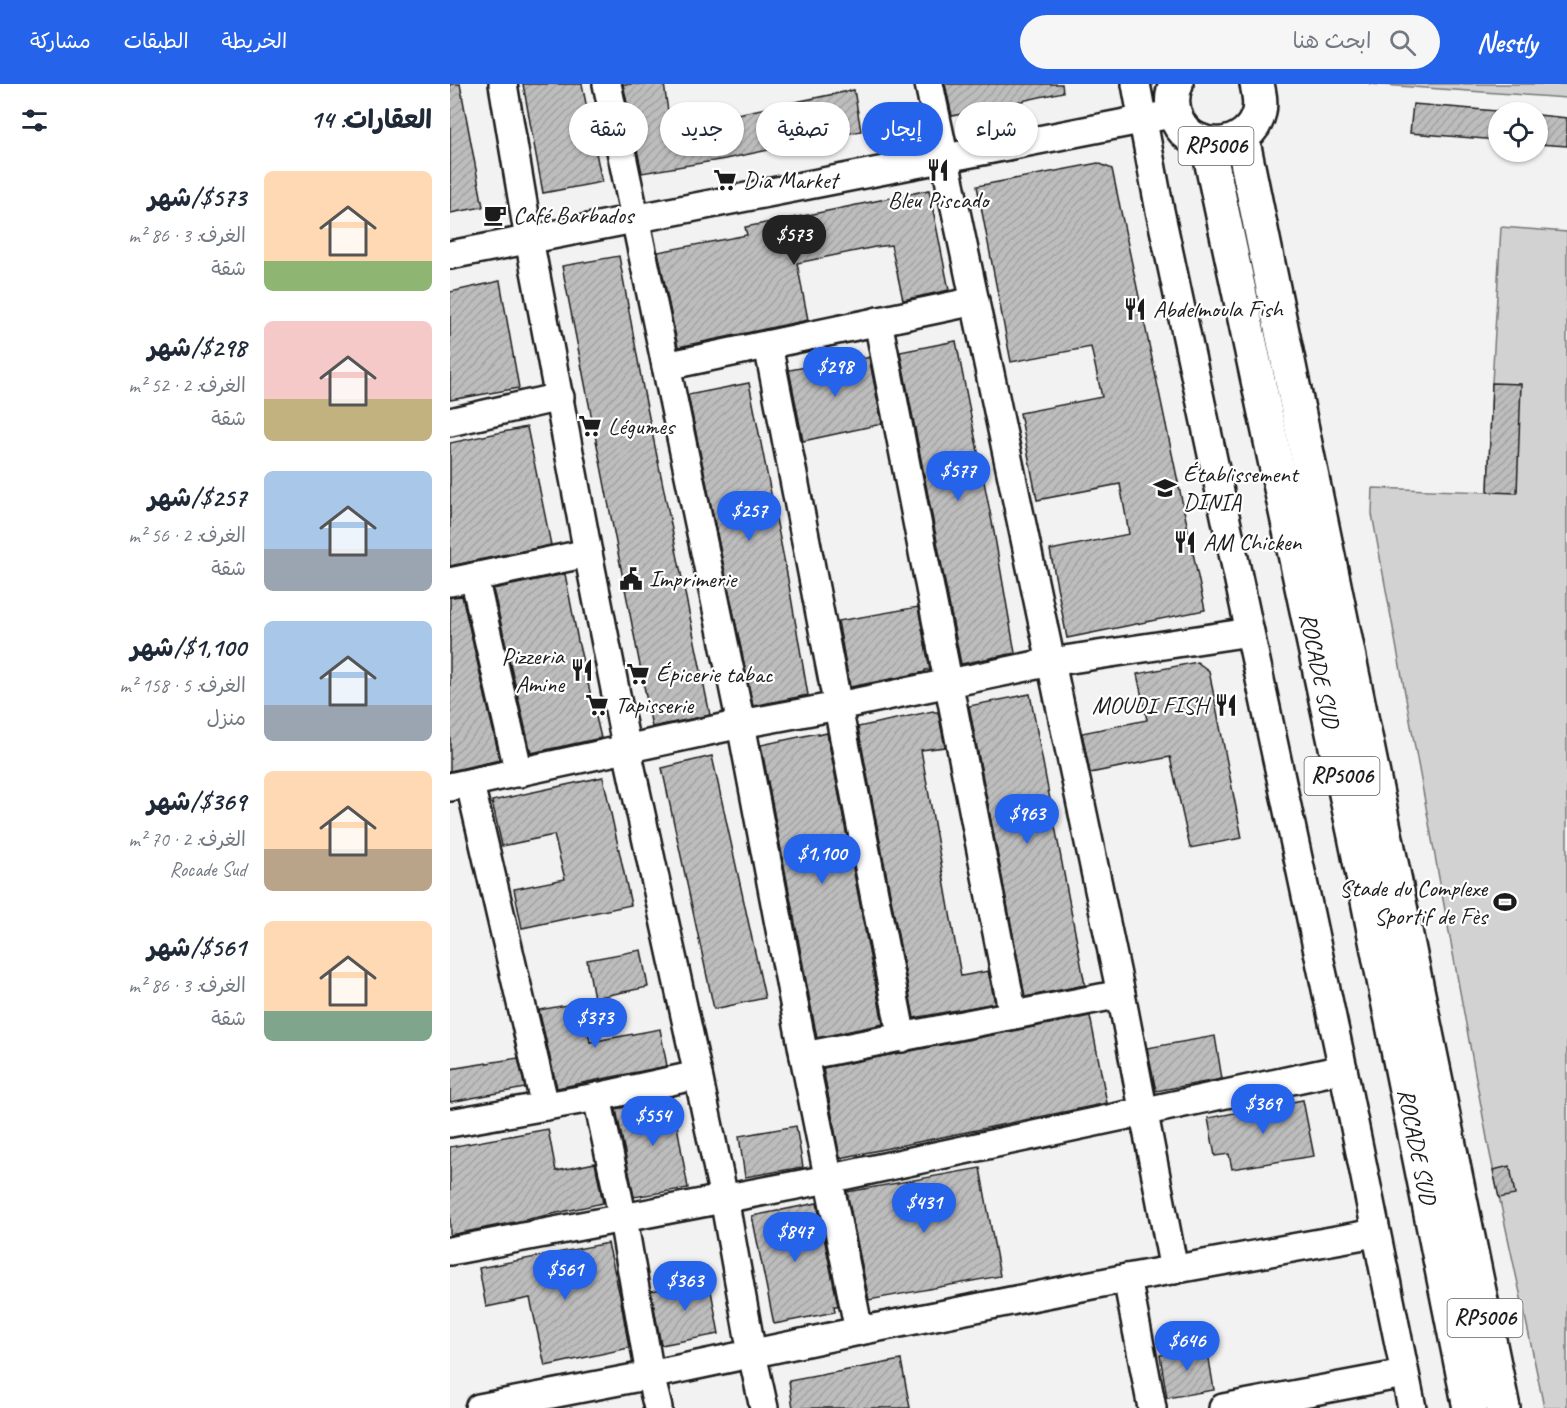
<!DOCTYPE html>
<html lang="ar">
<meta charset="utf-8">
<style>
body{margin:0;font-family:Caveat,"Playpen Sans Arabic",sans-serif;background:#f6f6f7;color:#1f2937;direction:rtl;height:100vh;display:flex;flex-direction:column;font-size:22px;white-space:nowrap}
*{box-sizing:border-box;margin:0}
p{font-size:20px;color:#747a83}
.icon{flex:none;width:33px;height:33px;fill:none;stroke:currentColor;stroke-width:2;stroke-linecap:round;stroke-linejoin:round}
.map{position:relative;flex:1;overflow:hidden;direction:ltr}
.drawer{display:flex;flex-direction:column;background:#fff;width:450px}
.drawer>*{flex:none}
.guide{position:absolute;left:18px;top:18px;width:570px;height:54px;direction:rtl;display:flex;gap:12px}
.tools{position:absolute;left:1038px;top:18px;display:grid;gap:12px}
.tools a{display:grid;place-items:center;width:60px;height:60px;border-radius:50%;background:#fff;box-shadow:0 2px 4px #0004;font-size:30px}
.price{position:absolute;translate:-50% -51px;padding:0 14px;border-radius:21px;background:#2563eb;color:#fff;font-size:20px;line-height:39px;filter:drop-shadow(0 2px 3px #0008)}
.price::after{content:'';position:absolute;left:50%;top:36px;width:18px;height:14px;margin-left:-9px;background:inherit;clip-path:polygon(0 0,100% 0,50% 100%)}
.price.active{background:#222;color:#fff}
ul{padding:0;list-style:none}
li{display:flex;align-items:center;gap:18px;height:150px;padding:0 18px}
li span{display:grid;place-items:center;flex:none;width:168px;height:120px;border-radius:9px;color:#555}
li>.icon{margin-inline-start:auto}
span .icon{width:72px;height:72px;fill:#fffc;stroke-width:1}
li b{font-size:26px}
h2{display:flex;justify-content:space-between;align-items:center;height:72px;padding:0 18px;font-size:26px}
.pill{padding:0 21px;border-radius:27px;background:#fff;box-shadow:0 2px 4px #0004;font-size:21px;line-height:54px}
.pill.active{background:#2563eb;color:#fff}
header{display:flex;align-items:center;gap:36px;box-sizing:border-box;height:84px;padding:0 30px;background:#2563eb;color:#fff}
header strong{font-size:28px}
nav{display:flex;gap:33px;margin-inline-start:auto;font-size:21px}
.search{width:420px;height:54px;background:#f6f6f7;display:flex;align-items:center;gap:15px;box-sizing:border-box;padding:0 21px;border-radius:33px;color:#747a83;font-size:22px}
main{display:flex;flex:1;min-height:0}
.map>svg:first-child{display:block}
</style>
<header>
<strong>Nestly</strong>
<div class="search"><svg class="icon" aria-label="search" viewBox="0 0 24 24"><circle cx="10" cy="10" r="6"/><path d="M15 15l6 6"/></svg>ابحث هنا</div>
<nav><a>الخريطة</a><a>الطبقات</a><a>مشاركة</a></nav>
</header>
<main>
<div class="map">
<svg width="1117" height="1324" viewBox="0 0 1117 1324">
<defs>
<pattern id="building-hatch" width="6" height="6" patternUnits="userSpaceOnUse" patternTransform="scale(1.5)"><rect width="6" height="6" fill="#bdbdbd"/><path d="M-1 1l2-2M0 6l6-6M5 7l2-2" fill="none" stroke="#a2a2a2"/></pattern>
</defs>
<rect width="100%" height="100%" fill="#f2f2f2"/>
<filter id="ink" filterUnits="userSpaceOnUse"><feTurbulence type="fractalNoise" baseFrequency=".0167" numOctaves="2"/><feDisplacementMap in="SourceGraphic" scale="12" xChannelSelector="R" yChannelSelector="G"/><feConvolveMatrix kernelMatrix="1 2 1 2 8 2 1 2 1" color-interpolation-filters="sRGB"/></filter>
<g filter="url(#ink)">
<g fill="#d2d2d2" stroke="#777" stroke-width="1.5">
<path d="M919,0H1117V14Z"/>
<path d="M1051,143L1117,148V1324H1094C1077,1237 1057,1152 1039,1065L922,430L923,404L1038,408L1042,299Z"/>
</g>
<g fill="url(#building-hatch)" stroke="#1c1c1c" stroke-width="1.5">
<path d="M0,0H10L33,123L0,129Z"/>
<path d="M73,0H132L152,98L93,109Z"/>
<path d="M173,0H214L220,41L268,34L404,6L411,47L275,75L192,89Z"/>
<path d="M495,0H612L613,8L502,32Z"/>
<path d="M963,20L1046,27V38H1048V56L960,49Z"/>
<path d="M1088,31L1117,34V62L1088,60Z"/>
<path d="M648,79L662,85L755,526L617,554L600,466L679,450L670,400L587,416L570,329L652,313L641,263L561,278L527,102Z"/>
<path d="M479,106L499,206L453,216L441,161L425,163L347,179L358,236L228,263L208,168L297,151L295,143L363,130Z"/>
<path d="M169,172L193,304L260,631L202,643L112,182Z"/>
<path d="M50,197L69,304L0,316V208Z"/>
<path d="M506,257L544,448L565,569L511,580L450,268Z"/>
<path d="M413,273V275L419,273L432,340L353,357L339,286Z"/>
<path d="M299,299L337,490L358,611L303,622L238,311Z"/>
<path d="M1042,299L1071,300L1067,409L1038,408Z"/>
<path d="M77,343L101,461L0,482V359Z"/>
<path d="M115,490L128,557L151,654L81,669L43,505Z"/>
<path d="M12,512L50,676L0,687V513Z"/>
<path d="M468,523L480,586H475V588L400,603L388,537Z"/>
<path d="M747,578L759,587L792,754L740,764L720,673L640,689L632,649L697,636L687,590Z"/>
<path d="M580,610L635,901L575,913L519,622Z"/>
<path d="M483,627L484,628H488L495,663L471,666L511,892L538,887L545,919L464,934L408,643Z"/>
<path d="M368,649V651L377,649L433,940L367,954L311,661Z"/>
<path d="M262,672L315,914L264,925L212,684Z"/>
<path d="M153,693L181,821L72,844L64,805L115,795L104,751L52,762L42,717Z"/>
<path d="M191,866L198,903L144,914L137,876Z"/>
<path d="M133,918L140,958L210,945L217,982L107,1004L89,926Z"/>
<path d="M640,932L657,1019L390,1074L373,984Z"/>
<path d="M765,952L772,995L706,1007L697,964Z"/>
<path d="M68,974L75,1004L0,1018V985Z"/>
<path d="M222,1013L238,1104L184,1113L166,1025Z"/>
<path d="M853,1016L864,1072L782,1085L779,1070L765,1072L758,1034Z"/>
<path d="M346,1042L353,1083L295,1093L289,1052Z"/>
<path d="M98,1045L106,1087L145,1079L153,1119L84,1134L0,1151V1063Z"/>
<path d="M1060,1082L1065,1111L1049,1114L1043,1086Z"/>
<path d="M530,1084L550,1192L419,1216L397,1108Z"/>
<path d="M367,1119L388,1222H384L385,1228L324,1240L302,1132Z"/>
<path d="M158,1159L170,1212L179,1264L95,1282L80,1214L36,1223L29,1184Z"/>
<path d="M259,1196L269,1250L211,1261L201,1207Z"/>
<path d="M757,1263L764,1306L717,1314L710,1271Z"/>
<path d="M451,1276L460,1324H343L339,1297Z"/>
</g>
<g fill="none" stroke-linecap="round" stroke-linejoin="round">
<g stroke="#1c1c1c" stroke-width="32">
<g id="minor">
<path d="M53,0L79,155L138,469L177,666L248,991L274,1114L302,1270L314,1324"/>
<path d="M157,0L291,640L354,972L409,1247"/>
<path d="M479,0L671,910L724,1186"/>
<path d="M686,0L709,122L893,985L962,1324"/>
<path d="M0,171L711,32"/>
<path d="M428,237L563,931"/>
<path d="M318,261L452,954"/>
<path d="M216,282L525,217"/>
<path d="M0,338L110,313"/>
<path d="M24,493L69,689"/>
<path d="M0,498L138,469"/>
<path d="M20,700L95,1022"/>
<path d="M0,703L291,640L388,622L601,578L800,548"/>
<path d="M354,972L671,910"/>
<path d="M147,1013L173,1135L200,1291L208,1324"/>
<path d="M0,1039L147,1013L248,991"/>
<path d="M0,1167L378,1095L893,985"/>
<path d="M677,1194L702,1324"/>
<path d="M29,1324L200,1291L409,1247L677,1194L925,1149"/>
<path d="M773,1324L954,1290"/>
</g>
</g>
<g stroke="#1c1c1c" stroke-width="38">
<g id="highway">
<path d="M726,0C721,12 722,25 727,36C744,72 800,67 809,28C811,18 809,9 807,0"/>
<path d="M792,53L1053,1324"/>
<path id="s1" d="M758,61L905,752L1020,1324"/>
</g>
</g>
<use href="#minor" stroke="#fff" stroke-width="27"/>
<use href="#highway" stroke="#fff" stroke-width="33"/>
</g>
</g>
<defs>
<g id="restaurant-bare" transform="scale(1.8)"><path d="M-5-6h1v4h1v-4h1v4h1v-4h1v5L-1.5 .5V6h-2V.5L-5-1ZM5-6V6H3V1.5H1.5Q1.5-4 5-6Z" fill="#1c1c1c" stroke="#fff" stroke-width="2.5" paint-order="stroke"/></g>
<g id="supermarket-bare" transform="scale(1.8)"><path d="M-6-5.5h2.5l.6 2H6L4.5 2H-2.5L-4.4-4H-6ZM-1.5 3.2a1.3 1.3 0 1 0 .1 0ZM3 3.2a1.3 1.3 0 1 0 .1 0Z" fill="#1c1c1c" stroke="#fff" stroke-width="2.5" paint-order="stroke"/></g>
<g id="cafe-bare" transform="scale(1.8)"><path d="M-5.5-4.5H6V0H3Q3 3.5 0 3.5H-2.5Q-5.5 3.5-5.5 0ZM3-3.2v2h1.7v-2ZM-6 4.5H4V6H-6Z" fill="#1c1c1c" stroke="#fff" stroke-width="2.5" paint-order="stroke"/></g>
<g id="school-bare" transform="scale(1.8)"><path d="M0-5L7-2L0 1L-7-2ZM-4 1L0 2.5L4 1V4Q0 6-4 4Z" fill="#1c1c1c" stroke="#fff" stroke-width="2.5" paint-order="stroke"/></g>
<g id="civic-bare" transform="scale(1.8)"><path d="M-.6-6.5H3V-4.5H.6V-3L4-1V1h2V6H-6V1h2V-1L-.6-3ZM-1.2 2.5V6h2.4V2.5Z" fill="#1c1c1c" stroke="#fff" stroke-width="2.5" paint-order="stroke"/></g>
<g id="stadium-bare" transform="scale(1.8)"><path d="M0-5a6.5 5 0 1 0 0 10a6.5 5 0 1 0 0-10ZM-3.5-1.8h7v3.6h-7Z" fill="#1c1c1c" stroke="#fff" stroke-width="2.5" paint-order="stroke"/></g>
</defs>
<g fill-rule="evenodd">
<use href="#restaurant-bare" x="488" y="86"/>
<use href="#supermarket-bare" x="275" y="96"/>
<use href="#cafe-bare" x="45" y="131"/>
<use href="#restaurant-bare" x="685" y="225"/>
<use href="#supermarket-bare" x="140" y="342"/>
<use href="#school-bare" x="715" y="404"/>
<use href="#restaurant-bare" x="735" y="458"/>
<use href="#civic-bare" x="181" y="495"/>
<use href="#restaurant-bare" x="132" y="586"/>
<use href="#supermarket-bare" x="188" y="590"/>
<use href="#supermarket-bare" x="147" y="621"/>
<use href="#restaurant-bare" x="776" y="621"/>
<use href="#stadium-bare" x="1055" y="818"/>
</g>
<g text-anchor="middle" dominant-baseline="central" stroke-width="4.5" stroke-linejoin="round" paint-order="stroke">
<g fill="#fff" stroke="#606060" stroke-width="1.5">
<rect x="728.5" y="43" width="75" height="38" rx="4.5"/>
<rect x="854.5" y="673" width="75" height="38" rx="4.5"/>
<rect x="997.5" y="1215" width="75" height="38" rx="4.5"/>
</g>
<g font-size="22" font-weight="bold" fill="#1c1c1c">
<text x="766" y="62">RP5006</text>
<text x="892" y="692">RP5006</text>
<text x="1035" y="1234">RP5006</text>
</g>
<g font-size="24" fill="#1c1c1c" stroke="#fff" text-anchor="start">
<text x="293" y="96">Dia Market</text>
<text x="488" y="116" text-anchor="middle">Bleu Piscado</text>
<text x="63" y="131">Café Barbados</text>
<text x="703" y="225">Abdelmoula Fish</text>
<text x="158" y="342">Légumes</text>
<text x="733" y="390">Établissement<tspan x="733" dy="28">DINIA</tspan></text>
<text x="753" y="458">AM Chicken</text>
<text x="199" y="495">Imprimerie</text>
<text x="114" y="572" text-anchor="end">Pizzeria<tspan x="114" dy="28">Amine</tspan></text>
<text x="206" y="590">Épicerie tabac</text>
<text x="165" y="621">Tapisserie</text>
<text x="758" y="621" text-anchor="end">MOUDI FISH</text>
<text x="1037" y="804" text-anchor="end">Stade du Complexe<tspan x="1037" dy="28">Sportif de Fès</tspan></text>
</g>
<g font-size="24" fill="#1c1c1c" stroke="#fff">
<text stroke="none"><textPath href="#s1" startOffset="537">ROCADE SUD</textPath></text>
<text stroke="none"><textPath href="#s1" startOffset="1023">ROCADE SUD</textPath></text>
</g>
</g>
</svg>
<div class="tools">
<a><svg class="icon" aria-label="locate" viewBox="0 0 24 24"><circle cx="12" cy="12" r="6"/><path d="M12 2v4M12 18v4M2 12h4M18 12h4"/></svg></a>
</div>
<b class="price active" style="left:344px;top:182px">$573</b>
<b class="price" style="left:385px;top:314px">$298</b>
<b class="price" style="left:508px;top:418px">$577</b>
<b class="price" style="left:299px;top:458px">$257</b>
<b class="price" style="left:577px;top:761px">$963</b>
<b class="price" style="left:372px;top:801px">$1,100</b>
<b class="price" style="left:145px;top:965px">$373</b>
<b class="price" style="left:813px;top:1051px">$369</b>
<b class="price" style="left:203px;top:1063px">$554</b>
<b class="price" style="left:474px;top:1150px">$431</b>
<b class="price" style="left:345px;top:1179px">$847</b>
<b class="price" style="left:115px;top:1217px">$561</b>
<b class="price" style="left:235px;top:1228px">$363</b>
<b class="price" style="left:737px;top:1288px">$646</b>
<div class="guide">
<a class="pill">شراء</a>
<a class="pill active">إيجار</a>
<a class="pill">تصفية</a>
<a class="pill">جديد</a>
<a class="pill">شقة</a>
</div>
</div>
<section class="drawer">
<h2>العقارات: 14<svg class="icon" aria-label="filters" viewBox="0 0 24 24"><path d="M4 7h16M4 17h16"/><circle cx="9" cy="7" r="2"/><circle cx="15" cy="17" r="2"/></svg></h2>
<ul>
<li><span style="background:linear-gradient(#ffd9b3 75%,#8fb573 0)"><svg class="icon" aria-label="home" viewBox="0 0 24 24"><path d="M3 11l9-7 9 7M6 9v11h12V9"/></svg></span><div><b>$573/شهر</b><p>الغرف: 3 · 86 m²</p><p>شقة</p></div></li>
<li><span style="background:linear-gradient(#f6c9c9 65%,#c2b280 0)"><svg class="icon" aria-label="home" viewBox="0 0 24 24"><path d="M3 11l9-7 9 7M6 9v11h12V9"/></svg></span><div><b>$298/شهر</b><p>الغرف: 2 · 52 m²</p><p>شقة</p></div></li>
<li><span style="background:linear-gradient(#a9c7e8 65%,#9aa5b1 0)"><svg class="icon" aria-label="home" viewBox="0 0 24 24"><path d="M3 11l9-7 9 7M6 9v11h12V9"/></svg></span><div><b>$257/شهر</b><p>الغرف: 2 · 56 m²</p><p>شقة</p></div></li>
<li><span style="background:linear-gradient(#a9c7e8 70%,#9aa5b1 0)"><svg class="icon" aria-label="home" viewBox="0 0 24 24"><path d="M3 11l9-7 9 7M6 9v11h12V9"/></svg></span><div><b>$1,100/شهر</b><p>الغرف: 5 · 158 m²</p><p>منزل</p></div></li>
<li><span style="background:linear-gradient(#ffd9b3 65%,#b9a48a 0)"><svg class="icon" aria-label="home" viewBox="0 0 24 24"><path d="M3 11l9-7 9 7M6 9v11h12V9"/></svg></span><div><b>$369/شهر</b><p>الغرف: 2 · 70 m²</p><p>Rocade Sud</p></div></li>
<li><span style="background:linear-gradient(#ffd9b3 75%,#7fa58c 0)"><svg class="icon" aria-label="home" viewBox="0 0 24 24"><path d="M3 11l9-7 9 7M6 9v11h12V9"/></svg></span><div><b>$561/شهر</b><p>الغرف: 3 · 86 m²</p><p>شقة</p></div></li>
</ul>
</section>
</main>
